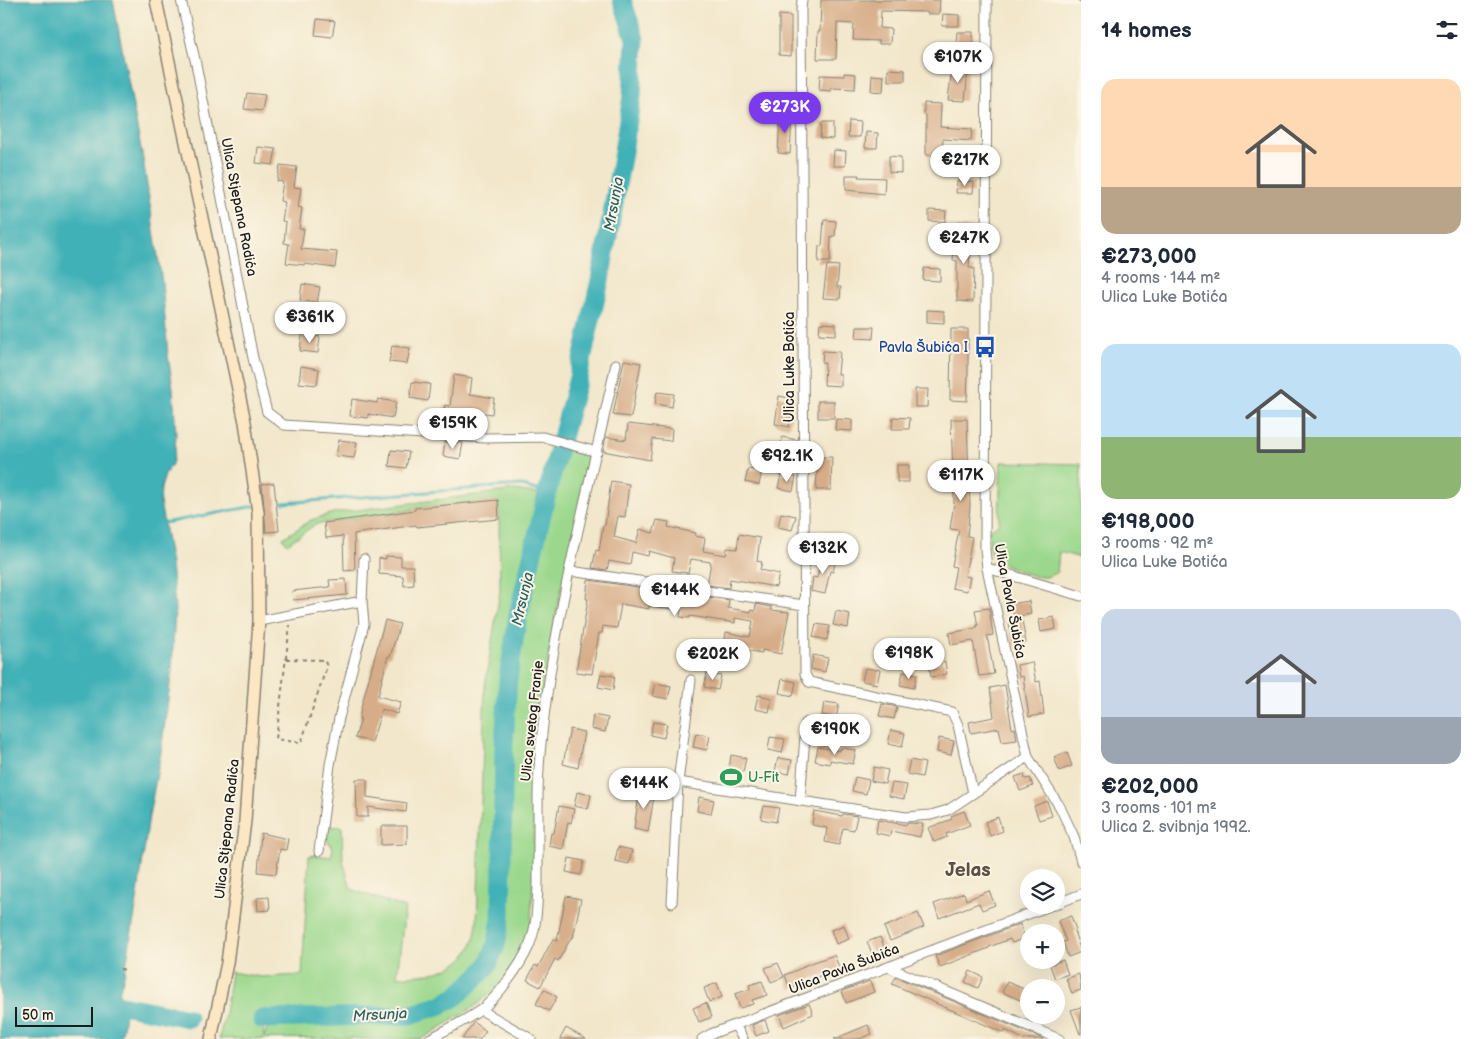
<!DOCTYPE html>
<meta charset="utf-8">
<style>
body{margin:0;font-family:"Balsamiq Sans",sans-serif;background:#f6f6f7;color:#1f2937;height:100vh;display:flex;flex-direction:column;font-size:19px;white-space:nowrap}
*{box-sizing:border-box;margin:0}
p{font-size:16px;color:#747a83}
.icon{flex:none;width:28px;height:28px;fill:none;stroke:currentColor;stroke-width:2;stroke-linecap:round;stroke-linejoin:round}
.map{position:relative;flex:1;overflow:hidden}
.details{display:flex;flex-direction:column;background:#fff;width:400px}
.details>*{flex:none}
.buttons{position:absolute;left:1020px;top:869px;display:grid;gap:10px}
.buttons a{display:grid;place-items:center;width:45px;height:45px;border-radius:50%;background:#fff;box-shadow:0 5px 20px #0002;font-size:25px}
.scale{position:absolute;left:15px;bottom:12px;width:78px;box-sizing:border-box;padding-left:5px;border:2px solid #1c1c1c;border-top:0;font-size:14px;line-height:18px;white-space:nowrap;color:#1c1c1c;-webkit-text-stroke:4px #fcf5e5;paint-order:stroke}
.price{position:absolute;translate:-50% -42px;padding:0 11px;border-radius:18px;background:#fff;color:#222;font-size:16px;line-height:32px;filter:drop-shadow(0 1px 2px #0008)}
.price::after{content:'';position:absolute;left:50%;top:30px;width:15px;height:11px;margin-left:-8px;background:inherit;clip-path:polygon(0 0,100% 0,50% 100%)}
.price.selected{background:#7c3aed;color:#fff}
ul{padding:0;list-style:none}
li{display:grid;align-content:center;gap:10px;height:265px;padding:0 20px}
li span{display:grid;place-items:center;height:155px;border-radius:15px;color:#555}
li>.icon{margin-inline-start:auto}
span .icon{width:90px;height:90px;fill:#fffc;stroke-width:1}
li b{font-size:21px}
h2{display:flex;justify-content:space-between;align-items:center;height:60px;padding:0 20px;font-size:21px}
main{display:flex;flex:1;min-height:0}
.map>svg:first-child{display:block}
</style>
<main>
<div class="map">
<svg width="1081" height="1039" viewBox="0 0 1081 1039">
<rect width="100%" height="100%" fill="#fcf5e5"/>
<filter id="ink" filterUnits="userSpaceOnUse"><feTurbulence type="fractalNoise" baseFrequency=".02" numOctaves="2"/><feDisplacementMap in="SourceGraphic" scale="10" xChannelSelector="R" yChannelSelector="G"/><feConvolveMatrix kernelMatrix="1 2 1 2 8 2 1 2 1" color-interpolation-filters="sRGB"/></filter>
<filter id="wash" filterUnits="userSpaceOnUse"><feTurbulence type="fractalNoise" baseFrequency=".0096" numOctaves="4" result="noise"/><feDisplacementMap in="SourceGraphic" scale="20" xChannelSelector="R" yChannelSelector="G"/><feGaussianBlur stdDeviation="1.12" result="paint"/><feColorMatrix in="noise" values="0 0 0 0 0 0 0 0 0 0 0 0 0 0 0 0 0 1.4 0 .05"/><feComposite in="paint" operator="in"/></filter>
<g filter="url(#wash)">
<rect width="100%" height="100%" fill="#f2e7cb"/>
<g fill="#9bd88d" stroke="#5c7a54">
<path d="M566,449C578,452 587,450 589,464C572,547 549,630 540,714C532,783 535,854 531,923L528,938L521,953L508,974L497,988L477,1005L422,1039H355L354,1038L219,1039L225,1013L231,972L261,977L302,975L309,856L314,855L331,857L333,848L325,837L326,826L342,827L343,861L351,889L405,908L397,977C425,974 458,975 472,945C475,938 476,929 477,922L485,686L500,591L499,519L498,501L415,508L406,511L316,524L287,544L283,538L311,520L333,513L515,490L540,494L505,648L499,707L495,905C493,922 493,937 486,953C477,975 448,996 426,1004C413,1009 398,1010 385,1010C344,1013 303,1011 262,1011L264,1037L268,1026C296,1026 324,1025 351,1024C369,1024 388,1026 405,1023C462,1013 495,982 508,926L514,686L525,619Z"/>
<path d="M1001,462L1081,464V558L1059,552L1057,573C1053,574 1049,576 1046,577C1035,579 997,564 992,554C988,547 989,538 989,530L999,524Z"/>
</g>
<path fill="#40b1b7" stroke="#2e666a" d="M0,0H113L143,159L162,282L168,355L173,388L176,434L175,451L172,464L165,475L161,488L160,502L171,564L175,608L172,670L161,752L149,816L137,901L125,972L119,993L126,1005L123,1028L120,1039H0Z"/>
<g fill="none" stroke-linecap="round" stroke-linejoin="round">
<g stroke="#40b1b7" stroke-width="3">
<path d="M283,503L519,485L547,493"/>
<path d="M164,523L255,506"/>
</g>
<g stroke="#40b1b7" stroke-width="19">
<path d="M101,1001L188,1018"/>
<path d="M262,1019L410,1015L441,1005L457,996L487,967L496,945L501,919L504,744L508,679L518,615L547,493L577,382L600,280L622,158L632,96L635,39L622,0"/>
</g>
</g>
<g id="blocks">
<g fill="#d7ad89">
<path d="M821,0H940L939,14H927V12L881,11L880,28L891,29L890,44H879V41L853,40L854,24L837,23L836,59H817L818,31H820Z"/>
<path d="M943,14L959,15V26H942Z"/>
<path d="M779,15L791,16V56L779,55Z"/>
<path d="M317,19L335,21L332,37L315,35Z"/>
<path d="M957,32H973V44L956,43Z"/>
<path d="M940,47H952L951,63L939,62Z"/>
<path d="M952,68H968L965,101L948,100Z"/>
<path d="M888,69L905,70V81H888Z"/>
<path d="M844,73L856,74L855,89L831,88V91L819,90L820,75L844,76Z"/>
<path d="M872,75L884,76L883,92L871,91Z"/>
<path d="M247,93L265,95L262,111L244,109Z"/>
<path d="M776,96L788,97L787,112H775Z"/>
<path d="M924,103L941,104L940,127L972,129L971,141L943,139L942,156L926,155V115L924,114Z"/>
<path d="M780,115L792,116L790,154L778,153Z"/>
<path d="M849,121L861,122L860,137H848Z"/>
<path d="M821,123H833V139L820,138Z"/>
<path d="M866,132L878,133L877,148H865Z"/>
<path d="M258,147L276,149L273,165L256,163Z"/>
<path d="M834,150L846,151L845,166H833Z"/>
<path d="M889,156L901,157V173L889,172Z"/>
<path d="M280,165L297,167L294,187L301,188L298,207L302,208L299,229H304L301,249L337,252L335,268L304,264V265L286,263L289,244L284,243L286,222L282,221L285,202L280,201L283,182L277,181Z"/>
<path d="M846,175H859L858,177L885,178L884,194L846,190Z"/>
<path d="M957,181L974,182L973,193H956Z"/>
<path d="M929,210L946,211L945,222L929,221Z"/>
<path d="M824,220L836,221L835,236H831L830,262H818L819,246H822Z"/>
<path d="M957,227L973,228V239H971L969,268H974L973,302L957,301V261L953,260L954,249H956Z"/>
<path d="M827,265L839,266L837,287H841L840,299L823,298Z"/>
<path d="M924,268L940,269V281L923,280Z"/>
<path d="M302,284L320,287L317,303L300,300Z"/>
<path d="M927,310L944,311V323L927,322Z"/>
<path d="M820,323L836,324V335L819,334Z"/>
<path d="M857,327H874L873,339L856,338Z"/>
<path d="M951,329H968V371L967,401L950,400Z"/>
<path d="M302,334L320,337L318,353L300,351Z"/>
<path d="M392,346L410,348L407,364L389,362Z"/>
<path d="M823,351L840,352L838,374H841V386L824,385L825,363H822Z"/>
<path d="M624,360L641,363L631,417L613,415Z"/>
<path d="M301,366L319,369L317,385L299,383Z"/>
<path d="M454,375L472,378L470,394L494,398L492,414L462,410L460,424L442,421L445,405L450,406Z"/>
<path d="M412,382L430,384L428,401L410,398Z"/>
<path d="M915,389H928L927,407H915Z"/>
<path d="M657,392L674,394L672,407L655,404Z"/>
<path d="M779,396L794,399L789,427L775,424Z"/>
<path d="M352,399L377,403L378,399L396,402L393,418L368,414V418L350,416Z"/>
<rect x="818" y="401" width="16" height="17"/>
<path d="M893,417L910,418L909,429H892Z"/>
<path d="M836,419L852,420V431L835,430Z"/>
<path d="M951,419H967L970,506L967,536L972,537L965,576L970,577L967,591L952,588L956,567L952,566L959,530L950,529L954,503Z"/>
<path d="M628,424L672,429L671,441L653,439L650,460L603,451L606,437L626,440Z"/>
<path d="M782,437L797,440L794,454L780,451Z"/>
<path d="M339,440L357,442L354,458L336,456Z"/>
<path d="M445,442L463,443L460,459L443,456Z"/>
<path d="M391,450L409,452L406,468L389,466Z"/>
<path d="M818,457H832L831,490H816Z"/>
<rect x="897" y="465" width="12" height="17"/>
<path d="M748,469L762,471L759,485L745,482Z"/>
<path d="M781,475L796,477L793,491L778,488Z"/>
<path d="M611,481L629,484L625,517L618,516L614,537L636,543L640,529L653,533L657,520L669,522L668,527L696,533L695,536L705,538L703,551L726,555L727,548L737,549L739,534L760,538L757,561L762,562L760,570L779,574L776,587L730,579L729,588L707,585L711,562L691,559L688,573L672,571L674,558L649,551L648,556L632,552L630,565L609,561L607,570L592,568L596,550L599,551L603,525H605Z"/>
<path d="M274,483L279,531L266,532L262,484Z"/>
<path d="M498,500L499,519L417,527L416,525L354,534L355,570L344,571L343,536L326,538L324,523L415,510V508Z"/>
<path d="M781,513L796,516L792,530L778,527Z"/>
<path d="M835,536L850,538L847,552L833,549Z"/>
<path d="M822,555L836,558L833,572L830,571L825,594L811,591L813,577L817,578Z"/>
<path d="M386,556L401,557V566H413L414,585L404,586L403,576L379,574V558L386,559Z"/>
<path d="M346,579L347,595L293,600L292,591L330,587L329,580Z"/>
<path d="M588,580L729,600L728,608L751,612V610L755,611L756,604L772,607L771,610L789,612L781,654L762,650V653L724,646L726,632L750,637L753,621L735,618V623L690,616V618L680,617L681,610L649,606V609L621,604L617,628L603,626L602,633H599L592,674L576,672L588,599H586Z"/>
<path d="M1029,601L1031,614L1014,617L1011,604Z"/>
<path d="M989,608L993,635L987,636L994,674L979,676L973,641L951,645L949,633L977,628L976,626H978L975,610Z"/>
<path d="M836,611L850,614L848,628L833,625Z"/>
<path d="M1054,617L1056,629L1041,632L1039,620Z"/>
<path d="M385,620L400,624L390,657L388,656L378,696L401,702L397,714L382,709L372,742L355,738L361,719H359L362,704Z"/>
<path d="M1022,620L1026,643L1013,645L1009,622Z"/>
<path d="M816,624L830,626L827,640L813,637Z"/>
<path d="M813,655L828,658L825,672L811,669Z"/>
<path d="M945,662L947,674L931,677L929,665Z"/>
<path d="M1032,662L1036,682L1040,681L1044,714L1029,717L1023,676L1019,677L1017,665Z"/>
<path d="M865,668L880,670L877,684L862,681Z"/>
<path d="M903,672L917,674L914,688L900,685Z"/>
<path d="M707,673L721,676L718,690L704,687Z"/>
<path d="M601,674L615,676L613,690L598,687Z"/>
<path d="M782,679L796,682L793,696L779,693Z"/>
<path d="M656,683L671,686L668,699L653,696Z"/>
<path d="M1005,685L1012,729L1015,728L1017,740L1002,742L999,728L971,733L969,722L994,717L990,688Z"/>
<path d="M758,695L772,698L769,712L755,709Z"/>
<path d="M824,702L839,704L836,718L822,715Z"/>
<path d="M882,704L897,707L894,719L879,716Z"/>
<path d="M593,715L608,718L605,732L591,729Z"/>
<path d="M653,722L667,724L664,738L650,735Z"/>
<path d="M570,729L584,732L578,768L563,764Z"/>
<path d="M891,730L905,733L902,747L888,744Z"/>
<path d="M696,733L710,736L707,750L693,747Z"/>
<path d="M770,737L785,739L782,753L768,750Z"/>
<path d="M939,738L954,741L951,755L937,752Z"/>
<path d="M818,747L840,751L841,748L856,750L853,764L830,760V764L815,761Z"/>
<path d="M1067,752L1072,766L1059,771L1054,757Z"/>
<path d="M731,755L746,758L743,772L729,769Z"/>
<path d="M778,758L792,760L789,774L775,771Z"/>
<path d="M910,760L925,763L922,777L907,774Z"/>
<path d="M874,767L888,770L885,784L871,781Z"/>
<path d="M1024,774L1025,779L1030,778L1033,786L1020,791L1015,777Z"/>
<path d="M855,777L869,780L866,794L852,791Z"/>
<path d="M356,779H367V797L407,803L406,812L368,807V817H357Z"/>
<path d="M892,783L907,785L904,799L889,796Z"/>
<path d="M640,788L655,791L648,832L634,829Z"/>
<path d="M577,792L591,795L588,809L574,806Z"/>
<path d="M699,797L714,800L711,814L697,811Z"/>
<path d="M1047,801L1052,816L1039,820L1034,806Z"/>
<path d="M559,806L574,809L571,823L568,822L563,849L549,846L551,833H554Z"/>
<path d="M764,806L779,808L776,822L761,819Z"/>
<path d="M814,811L842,816L843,814L857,816L854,830L843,828L839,845L825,842L827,828L812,825Z"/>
<path d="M964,811L970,825L946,834L947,837L934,842L928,828L952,819L951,816Z"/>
<path d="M998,817L1003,831L990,836L985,822Z"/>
<path d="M878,820L907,825L908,823L923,824L920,837L891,831L890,836L876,833Z"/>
<path d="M381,826H407V844L381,845Z"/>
<path d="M261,833L288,839L286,850L280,849L276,874L258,872Z"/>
<path d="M618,847L632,850L629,864L615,861Z"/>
<path d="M569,858L584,861L581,875L566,872Z"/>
<path d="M989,891L995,905L982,910L979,903L939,918L934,904L964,893L966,900Z"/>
<path d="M566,896L581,899L573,938H571L558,961L555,959L540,987L527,980L535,965L538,967L553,939L557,941Z"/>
<path d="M269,897L270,910L258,911L257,898Z"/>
<path d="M918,913L924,927L890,941L884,927Z"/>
<path d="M1071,916L1076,930L1074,931L1081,952L1068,957L1063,942L1066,941L1058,921Z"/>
<path d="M1020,924L1025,938L1012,943L1010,939L989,947V948L940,967L935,956Z"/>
<path d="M844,925L849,939L836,944L831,930Z"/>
<path d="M880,937L886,951L873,956L867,942Z"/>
<path d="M834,955L840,969L802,982L803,984L790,989L785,975L804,967L803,966Z"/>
<path d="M1063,960L1068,974L1055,979L1050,965Z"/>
<path d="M778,963L784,977L771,982L765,968Z"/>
<path d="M970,971L983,977L978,988L965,982Z"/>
<path d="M1079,974L1081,990L1072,993L1066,979Z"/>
<path d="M896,977L1043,1039H1023L1005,1030L1004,1033L892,984Z"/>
<path d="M762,981L767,995L752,1000L753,1004L740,1008L735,994L750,989L749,985Z"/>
<path d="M870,981L874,992L846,1003L842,991Z"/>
<path d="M1007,982L1029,991V1004L1002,992Z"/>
<path d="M717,983L722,997L709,1002L704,988Z"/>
<path d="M544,989L557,997L549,1011L536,1004Z"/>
<path d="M706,1003L712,1017L699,1022L693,1008Z"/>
<path d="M809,1004L813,1014L784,1027L779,1015Z"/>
<path d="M1081,1007V1034H1080L1071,1010Z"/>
<path d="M765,1020L769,1031L756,1036L752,1025Z"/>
<path d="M474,1022L486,1031L480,1039H462Z"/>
<path d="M868,1025L872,1034L859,1039H834Z"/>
<path d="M566,1028L586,1039H560Z"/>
</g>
</g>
</g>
<g filter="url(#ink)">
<use href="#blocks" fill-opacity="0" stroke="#878274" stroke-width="1"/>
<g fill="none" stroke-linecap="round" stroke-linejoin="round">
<g stroke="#878274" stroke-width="11">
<g id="minor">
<path d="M181,0L196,64L253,358L267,412L284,425L485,438L543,437L597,452"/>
<path d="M802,0L801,10L805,674L809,682L952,712L958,725L973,793"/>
<path d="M987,0L985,549L987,568L1028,757L1060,807L1074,837L1081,861"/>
<path d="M987,568L1081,596"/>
<path d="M570,571L804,605"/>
<path d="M362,601L364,559"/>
<path d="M259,621L362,601L364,624L339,718L330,765L319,851"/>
<path d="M678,782L906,817L931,815L948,810L1028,757"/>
<path d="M800,801L806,723"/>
<path d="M672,903L678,782L691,680"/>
<path d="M1056,904L1081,894"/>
<path d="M888,967L1059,1039"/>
<path d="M481,1010L531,1039"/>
<path d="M735,1025L743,1039"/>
<path d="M429,1039C446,1030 463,1022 479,1011C496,1000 521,965 529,946C537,927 537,906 538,886C538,857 538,828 538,799C538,769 541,739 545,709C560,593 591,479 616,364"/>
<path d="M702,1039L711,1034L1052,905"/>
</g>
</g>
<g stroke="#878274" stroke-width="14">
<path id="secondary" d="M156,0L245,422L258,512L259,621L245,821L227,963L211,1039"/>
</g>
<g stroke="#878274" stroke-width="2" stroke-dasharray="4 4" stroke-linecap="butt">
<path d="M1078,0L1081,3"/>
<path d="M286,659L324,660L327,666L301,743L276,739L290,625"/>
<path d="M120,969L128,970"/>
</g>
<use href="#minor" stroke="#fff" stroke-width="9"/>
<use href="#secondary" stroke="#fbe7c3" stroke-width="11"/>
</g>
</g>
<defs>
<g id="bus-bare" transform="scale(1.725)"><path d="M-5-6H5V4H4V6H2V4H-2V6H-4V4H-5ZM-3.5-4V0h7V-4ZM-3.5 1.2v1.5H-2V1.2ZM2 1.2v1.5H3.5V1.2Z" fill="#1a4fb4" stroke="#fcf5e5" stroke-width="2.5" paint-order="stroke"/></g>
<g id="stadium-bare" transform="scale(1.725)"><path d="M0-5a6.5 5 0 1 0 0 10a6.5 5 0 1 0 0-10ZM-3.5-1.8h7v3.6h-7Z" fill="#2e9e5b" stroke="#fcf5e5" stroke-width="2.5" paint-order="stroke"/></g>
</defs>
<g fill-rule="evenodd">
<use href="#bus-bare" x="985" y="347"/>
<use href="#stadium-bare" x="731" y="777"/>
</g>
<g text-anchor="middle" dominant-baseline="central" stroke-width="4" stroke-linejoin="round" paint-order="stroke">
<g font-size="14" fill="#1c1c1c" stroke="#fcf5e5">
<text transform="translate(239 207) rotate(79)">Ulica Stjepana Radića</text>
<text transform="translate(789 367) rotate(-90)">Ulica Luke Botića</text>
<text transform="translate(1010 601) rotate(79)">Ulica Pavla Šubića</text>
<text transform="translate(532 721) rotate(-84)">Ulica svetog Franje</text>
<text transform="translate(227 829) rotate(-84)">Ulica Stjepana Radića</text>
<text transform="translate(844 969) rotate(-21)">Ulica Pavla Šubića</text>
</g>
<g font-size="14" fill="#164399" stroke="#fcf5e5" text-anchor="end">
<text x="968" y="347">Pavla Šubića I</text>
</g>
<g font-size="14" fill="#27864d" stroke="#fcf5e5" text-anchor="start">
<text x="748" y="777">U-Fit</text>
</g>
<g font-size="15" font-style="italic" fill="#2c5f62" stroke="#fcf5e5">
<text transform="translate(614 204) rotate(-80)">Mrsunja</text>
<text transform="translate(523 599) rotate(-77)">Mrsunja</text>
<text transform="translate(380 1015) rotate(-3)">Mrsunja</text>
</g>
<g font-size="19" font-weight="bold" fill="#5d4f42" stroke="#fcf5e5">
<text x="968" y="870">Jelas</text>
</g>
</g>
</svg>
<div class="buttons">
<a><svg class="icon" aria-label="layers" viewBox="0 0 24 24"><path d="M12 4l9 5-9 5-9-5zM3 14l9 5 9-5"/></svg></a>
<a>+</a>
<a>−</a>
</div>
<div class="scale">50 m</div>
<b class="price" style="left:958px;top:84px">€107K</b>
<b class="price selected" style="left:785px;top:134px">€273K</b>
<b class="price" style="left:965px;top:187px">€217K</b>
<b class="price" style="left:964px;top:265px">€247K</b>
<b class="price" style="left:310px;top:344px">€361K</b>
<b class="price" style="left:453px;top:450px">€159K</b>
<b class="price" style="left:787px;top:483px">€92.1K</b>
<b class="price" style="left:961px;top:502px">€117K</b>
<b class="price" style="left:823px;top:575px">€132K</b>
<b class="price" style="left:675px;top:617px">€144K</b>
<b class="price" style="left:909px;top:680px">€198K</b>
<b class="price" style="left:713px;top:681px">€202K</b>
<b class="price" style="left:835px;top:756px">€190K</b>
<b class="price" style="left:644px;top:810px">€144K</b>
</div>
<section class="details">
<h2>14 homes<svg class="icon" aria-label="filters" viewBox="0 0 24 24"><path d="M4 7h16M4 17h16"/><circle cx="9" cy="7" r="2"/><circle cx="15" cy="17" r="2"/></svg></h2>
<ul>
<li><span style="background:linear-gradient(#ffd9b3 70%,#b9a48a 0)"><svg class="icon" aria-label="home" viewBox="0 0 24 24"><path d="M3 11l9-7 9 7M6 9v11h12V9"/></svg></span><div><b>€273,000</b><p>4 rooms · 144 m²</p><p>Ulica Luke Botića</p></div></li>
<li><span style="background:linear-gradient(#bfe0f5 60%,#8fb573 0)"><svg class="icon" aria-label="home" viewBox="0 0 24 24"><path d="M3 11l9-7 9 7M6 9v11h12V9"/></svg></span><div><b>€198,000</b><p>3 rooms · 92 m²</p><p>Ulica Luke Botića</p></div></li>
<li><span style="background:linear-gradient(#c9d6e8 70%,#9aa5b1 0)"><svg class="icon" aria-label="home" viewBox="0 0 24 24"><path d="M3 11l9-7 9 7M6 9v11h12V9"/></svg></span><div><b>€202,000</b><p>3 rooms · 101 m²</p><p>Ulica 2. svibnja 1992.</p></div></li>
</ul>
</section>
</main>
